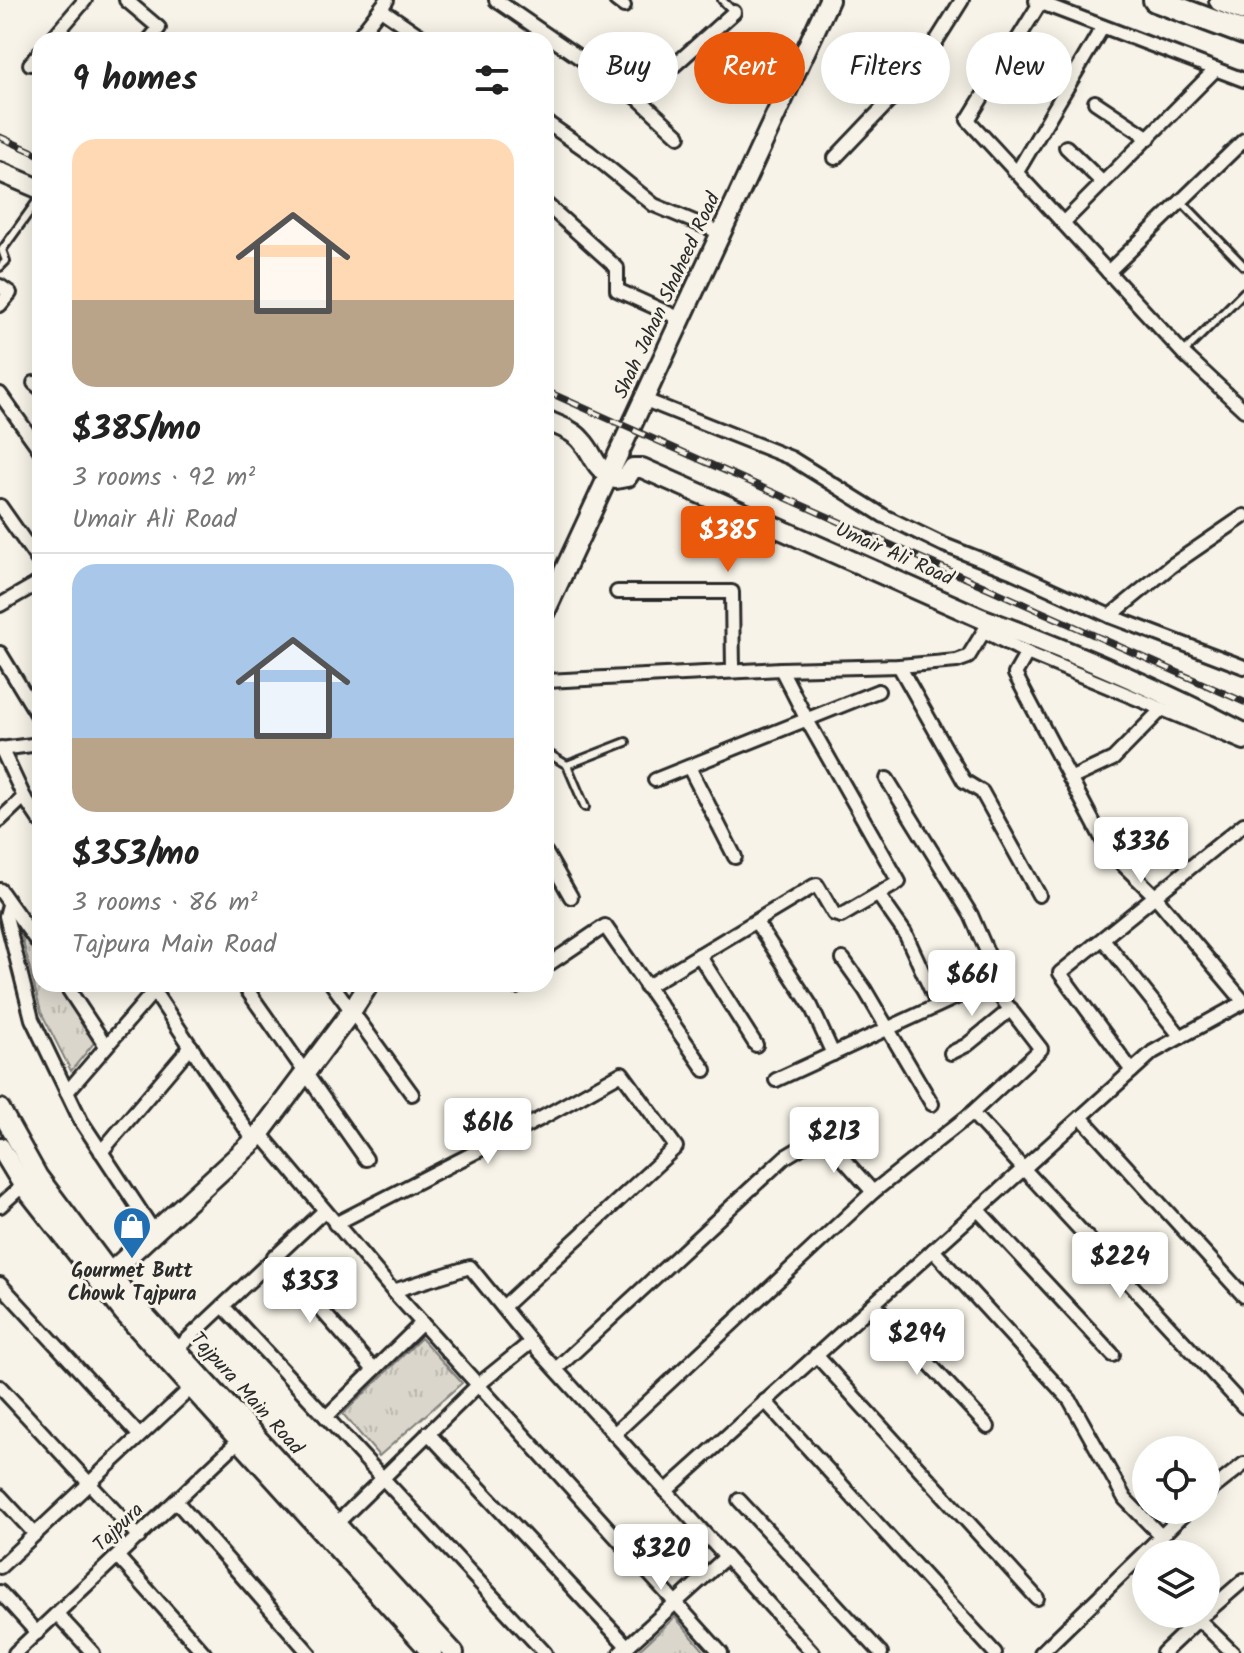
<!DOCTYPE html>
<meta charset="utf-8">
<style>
body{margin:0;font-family:Kalam,sans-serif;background:#f6f6f6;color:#222;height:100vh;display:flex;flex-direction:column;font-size:30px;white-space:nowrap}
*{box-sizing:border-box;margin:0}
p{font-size:26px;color:#767676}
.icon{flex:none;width:44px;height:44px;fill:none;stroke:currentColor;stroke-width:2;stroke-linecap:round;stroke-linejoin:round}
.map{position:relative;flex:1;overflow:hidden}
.drawer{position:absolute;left:32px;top:32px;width:522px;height:960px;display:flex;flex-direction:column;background:#fff;border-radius:24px;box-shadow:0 4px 20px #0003}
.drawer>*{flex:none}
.guide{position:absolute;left:578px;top:32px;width:546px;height:72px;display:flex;gap:16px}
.buttons{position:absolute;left:1132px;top:1436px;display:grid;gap:16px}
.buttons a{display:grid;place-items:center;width:88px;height:88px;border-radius:50%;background:#fff;box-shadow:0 4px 20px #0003;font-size:40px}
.price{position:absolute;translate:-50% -68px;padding:0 18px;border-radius:8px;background:#fff;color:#222;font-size:26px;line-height:52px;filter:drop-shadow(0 2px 4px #0008)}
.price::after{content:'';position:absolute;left:50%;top:48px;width:24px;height:18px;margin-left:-12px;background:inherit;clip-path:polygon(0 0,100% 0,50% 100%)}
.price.selected{background:#ea580c;color:#fff}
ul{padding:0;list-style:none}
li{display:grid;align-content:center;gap:16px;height:424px;padding:0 40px}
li+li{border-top:2px solid #e0e0e0}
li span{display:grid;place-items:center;height:248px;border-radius:24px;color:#555}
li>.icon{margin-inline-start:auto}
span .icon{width:144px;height:144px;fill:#fffc;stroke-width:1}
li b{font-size:34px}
h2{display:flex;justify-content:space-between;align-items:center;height:96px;padding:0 40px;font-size:34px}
.pill{padding:0 28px;border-radius:36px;background:#fff;box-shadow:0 4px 20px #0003;font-size:28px;line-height:72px}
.pill.selected{background:#ea580c;color:#fff}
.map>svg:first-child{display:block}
</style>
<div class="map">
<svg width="1244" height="1653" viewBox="0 0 1244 1653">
<defs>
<pattern id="park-tufts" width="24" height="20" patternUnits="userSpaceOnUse" patternTransform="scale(2)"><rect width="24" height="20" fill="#dad6cc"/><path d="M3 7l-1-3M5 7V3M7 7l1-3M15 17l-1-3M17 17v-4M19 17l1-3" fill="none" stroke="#bbb8af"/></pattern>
</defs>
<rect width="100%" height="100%" fill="#f7f3e8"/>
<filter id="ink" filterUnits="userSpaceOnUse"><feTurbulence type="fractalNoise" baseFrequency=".0125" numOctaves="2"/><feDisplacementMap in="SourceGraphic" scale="16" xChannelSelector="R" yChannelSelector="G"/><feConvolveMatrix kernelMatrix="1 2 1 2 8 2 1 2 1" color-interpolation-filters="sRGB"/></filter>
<g filter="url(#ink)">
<g fill="url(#park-tufts)" stroke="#82807c" stroke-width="2">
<path d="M18,922L40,956V984H57L94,1043L71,1071L41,1012Z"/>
<path d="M421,1338L462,1383L379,1456L343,1414Z"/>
<path d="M675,1617L706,1653H636Z"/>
</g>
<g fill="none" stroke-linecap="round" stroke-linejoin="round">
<g stroke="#2b2b2b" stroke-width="12">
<g id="lane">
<path d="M722,0L733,11"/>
<path d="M1181,201L1244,266"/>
<path d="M0,267L6,261L2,250L40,197"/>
<path d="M1183,353L1244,292"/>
<path d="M546,752L567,765L585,807"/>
<path d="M567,765L626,742"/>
</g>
</g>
<g stroke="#2b2b2b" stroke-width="18">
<g id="street">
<path d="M126,0L159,28L149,40"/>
<path d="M496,0L638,98L679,136"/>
<path d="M616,0L624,6"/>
<path d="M1036,1L1244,80"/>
<path d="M1040,3L968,120L1183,353L1244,410"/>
<path d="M381,9L426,40"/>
<path d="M51,40L85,0"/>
<path d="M356,40L387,0"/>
<path d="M30,64L40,52"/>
<path d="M638,98L734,12"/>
<path d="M1095,102L1149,138"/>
<path d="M546,122L589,152L654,205L721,233"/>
<path d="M1066,147L1103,183"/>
<path d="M835,158L917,72L962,0"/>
<path d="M1017,172L1102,28"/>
<path d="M546,204L617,268V290L681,319"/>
<path d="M1063,223L1216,69"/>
<path d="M1108,272L1244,140"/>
<path d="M0,286L10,293L0,305"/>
<path d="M34,383L40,388"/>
<path d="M0,394L40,450"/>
<path d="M645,400L791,458L884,516L944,545L1013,572L1110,616L1244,667"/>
<path d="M0,506L40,563"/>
<path d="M617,592H732L733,671"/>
<path d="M0,605L40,582"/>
<path d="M1110,616L1171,566L1244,516"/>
<path d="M0,653L40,719"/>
<path d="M1027,653L1015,674L1108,850L1155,896L1244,1002"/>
<path d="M899,666L964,781L982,792L1039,895"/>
<path d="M546,681L781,669L899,666L957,661L968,657L984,631L1027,653L1244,743"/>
<path d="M1,748L24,797L40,821"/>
<path d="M0,749L40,744"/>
<path d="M689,767L735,857"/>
<path d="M887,779L971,915L998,977L989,982"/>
<path d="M1070,779L1113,759L1162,709"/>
<path d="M655,780L878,691"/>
<path d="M0,820L24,797"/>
<path d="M546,853L571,897"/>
<path d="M0,890L40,946"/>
<path d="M879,896L905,933L938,1005"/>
<path d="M9,905L6,916L32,1019L81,1121L155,1233"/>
<path d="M756,922L811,1006L833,1054"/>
<path d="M1103,939L1181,1037"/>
<path d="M699,955L756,1045"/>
<path d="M843,959L865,990L932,1104"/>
<path d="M546,966L605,926L705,1070"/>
<path d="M65,984L106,1046"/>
<path d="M149,984L254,1141"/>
<path d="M243,984L366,1159"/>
<path d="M332,984L412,1094"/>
<path d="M514,984L516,987L520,984"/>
<path d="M646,987L814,886L817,885L834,914L841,916L899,882L807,720L781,669"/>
<path d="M951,1053L967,1045L1011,1009"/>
<path d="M1132,1071L1060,973L1244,824"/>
<path d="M67,1092L154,991"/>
<path d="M972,1113L1244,1407"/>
<path d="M1081,1117L1244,1296"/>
<path d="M260,1133L393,1291L470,1267L531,1342L813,1653"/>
<path d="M101,1152L191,1046"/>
<path d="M0,1206L23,1185"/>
<path d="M978,1210L1113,1355"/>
<path d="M335,1224L538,1120L622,1073L676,1147L503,1307"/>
<path d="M933,1250L1070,1400L1125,1499L1161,1536"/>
<path d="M274,1256L374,1370"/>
<path d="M0,1284L139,1435"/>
<path d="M393,1291L721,1653"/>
<path d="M874,1304L988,1427"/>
<path d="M223,1306L545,1653"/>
<path d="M176,1350L324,1211"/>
<path d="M816,1355L1037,1598"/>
<path d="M556,1369L785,1157L822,1135L873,1192"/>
<path d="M0,1387L139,1537"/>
<path d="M765,1401L995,1653"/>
<path d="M326,1417L422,1323"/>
<path d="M428,1433L627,1646"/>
<path d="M614,1434L873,1192L972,1113L1041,1049L989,982L776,1080"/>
<path d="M666,1491L1153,1052L1244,1002"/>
<path d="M1206,1494L1244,1464"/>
<path d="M0,1496L35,1534"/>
<path d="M739,1500L881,1653"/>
<path d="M176,1501L309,1653"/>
<path d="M335,1525L478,1385L531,1342"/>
<path d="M118,1557L204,1653"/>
<path d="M0,1567L191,1388"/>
<path d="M0,1592L37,1633"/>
<path d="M1206,1613L1244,1580"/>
<path d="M57,1614L93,1653"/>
<path d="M1195,1616L1233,1653"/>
<path d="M15,1653L244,1436"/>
<path d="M620,1653L726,1557"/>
<path d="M1041,1653L1188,1510"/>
<path d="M1163,1653L1204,1614"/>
</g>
</g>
<g stroke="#2b2b2b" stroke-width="24">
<g id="secondary">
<path d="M0,172L40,189"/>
<path d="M546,420C558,426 573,430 581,440C597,457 591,466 616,479L627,477L633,468H642L981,618C1071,651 1159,689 1244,733"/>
<path d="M546,610L829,0"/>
<path d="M0,1109L38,1177L128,1297L454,1653"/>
<path d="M0,1147L23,1185L124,1313L432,1653"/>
<path d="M101,1281L254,1141L351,1012L369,984"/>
</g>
</g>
<g stroke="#2b2b2b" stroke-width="28">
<g id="highway">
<path d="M1155,0L1244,33"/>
<path d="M1221,0L1244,9"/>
</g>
</g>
<use href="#lane" stroke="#f7f3e8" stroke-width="6"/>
<use href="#street" stroke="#f7f3e8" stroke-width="12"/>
<use href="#secondary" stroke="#f7f3e8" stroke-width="18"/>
<use href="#highway" stroke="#f7f3e8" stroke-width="22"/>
<g stroke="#2b2b2b" stroke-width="7">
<g id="rail">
<path d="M0,137L40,155"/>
<path d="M546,391L1244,702"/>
</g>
</g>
<use href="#rail" stroke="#f7f3e8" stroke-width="4" stroke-dasharray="12" stroke-linecap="butt"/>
</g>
</g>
<defs>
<g id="shop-pin" transform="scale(2)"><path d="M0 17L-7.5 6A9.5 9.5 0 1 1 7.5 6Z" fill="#1f6fb2" stroke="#f7f3e8"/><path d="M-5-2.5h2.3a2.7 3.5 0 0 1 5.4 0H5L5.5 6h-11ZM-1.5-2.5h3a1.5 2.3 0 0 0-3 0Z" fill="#fff"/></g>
</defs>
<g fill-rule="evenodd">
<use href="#shop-pin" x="132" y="1226"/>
</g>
<g text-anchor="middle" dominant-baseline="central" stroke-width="6" stroke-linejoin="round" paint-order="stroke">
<g font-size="20" fill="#2b2b2b" stroke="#f7f3e8">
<text transform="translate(668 296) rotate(-65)">Shah Jahan Shaheed Road</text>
<text transform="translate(894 555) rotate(24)">Umair Ali Road</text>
<text transform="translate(246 1394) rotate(48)">Tajpura Main Road</text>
<text transform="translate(119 1528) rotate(-44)">Tajpura</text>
</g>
<g font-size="20" font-weight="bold" fill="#2b2b2b" stroke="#f7f3e8">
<text x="132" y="1272">Gourmet Butt<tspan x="132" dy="23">Chowk Tajpura</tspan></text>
</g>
</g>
</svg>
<div class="buttons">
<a><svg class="icon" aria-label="locate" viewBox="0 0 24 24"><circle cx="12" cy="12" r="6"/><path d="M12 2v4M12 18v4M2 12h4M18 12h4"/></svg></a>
<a><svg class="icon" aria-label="layers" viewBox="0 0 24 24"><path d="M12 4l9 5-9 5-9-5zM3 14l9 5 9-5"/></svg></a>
</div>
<b class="price selected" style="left:728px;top:574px">$385</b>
<b class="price" style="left:1141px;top:885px">$336</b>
<b class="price" style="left:972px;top:1018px">$661</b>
<b class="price" style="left:488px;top:1166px">$616</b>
<b class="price" style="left:834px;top:1175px">$213</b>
<b class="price" style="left:1120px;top:1300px">$224</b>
<b class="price" style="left:310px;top:1325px">$353</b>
<b class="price" style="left:917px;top:1377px">$294</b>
<b class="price" style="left:661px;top:1592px">$320</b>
<div class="guide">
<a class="pill">Buy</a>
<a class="pill selected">Rent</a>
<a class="pill">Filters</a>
<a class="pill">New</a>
</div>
<section class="drawer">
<h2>9 homes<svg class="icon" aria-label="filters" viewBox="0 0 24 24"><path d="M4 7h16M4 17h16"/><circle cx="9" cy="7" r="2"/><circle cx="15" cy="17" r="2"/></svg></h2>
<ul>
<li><span style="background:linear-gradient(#ffd9b3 65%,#b9a48a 0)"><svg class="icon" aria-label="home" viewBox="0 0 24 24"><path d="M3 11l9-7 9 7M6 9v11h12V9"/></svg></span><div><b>$385/mo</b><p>3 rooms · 92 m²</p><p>Umair Ali Road</p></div></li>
<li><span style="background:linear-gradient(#a9c7e8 70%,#b9a48a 0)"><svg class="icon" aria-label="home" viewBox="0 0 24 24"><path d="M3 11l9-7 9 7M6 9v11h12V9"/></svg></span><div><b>$353/mo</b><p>3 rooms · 86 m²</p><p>Tajpura Main Road</p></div></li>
</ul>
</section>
</div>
